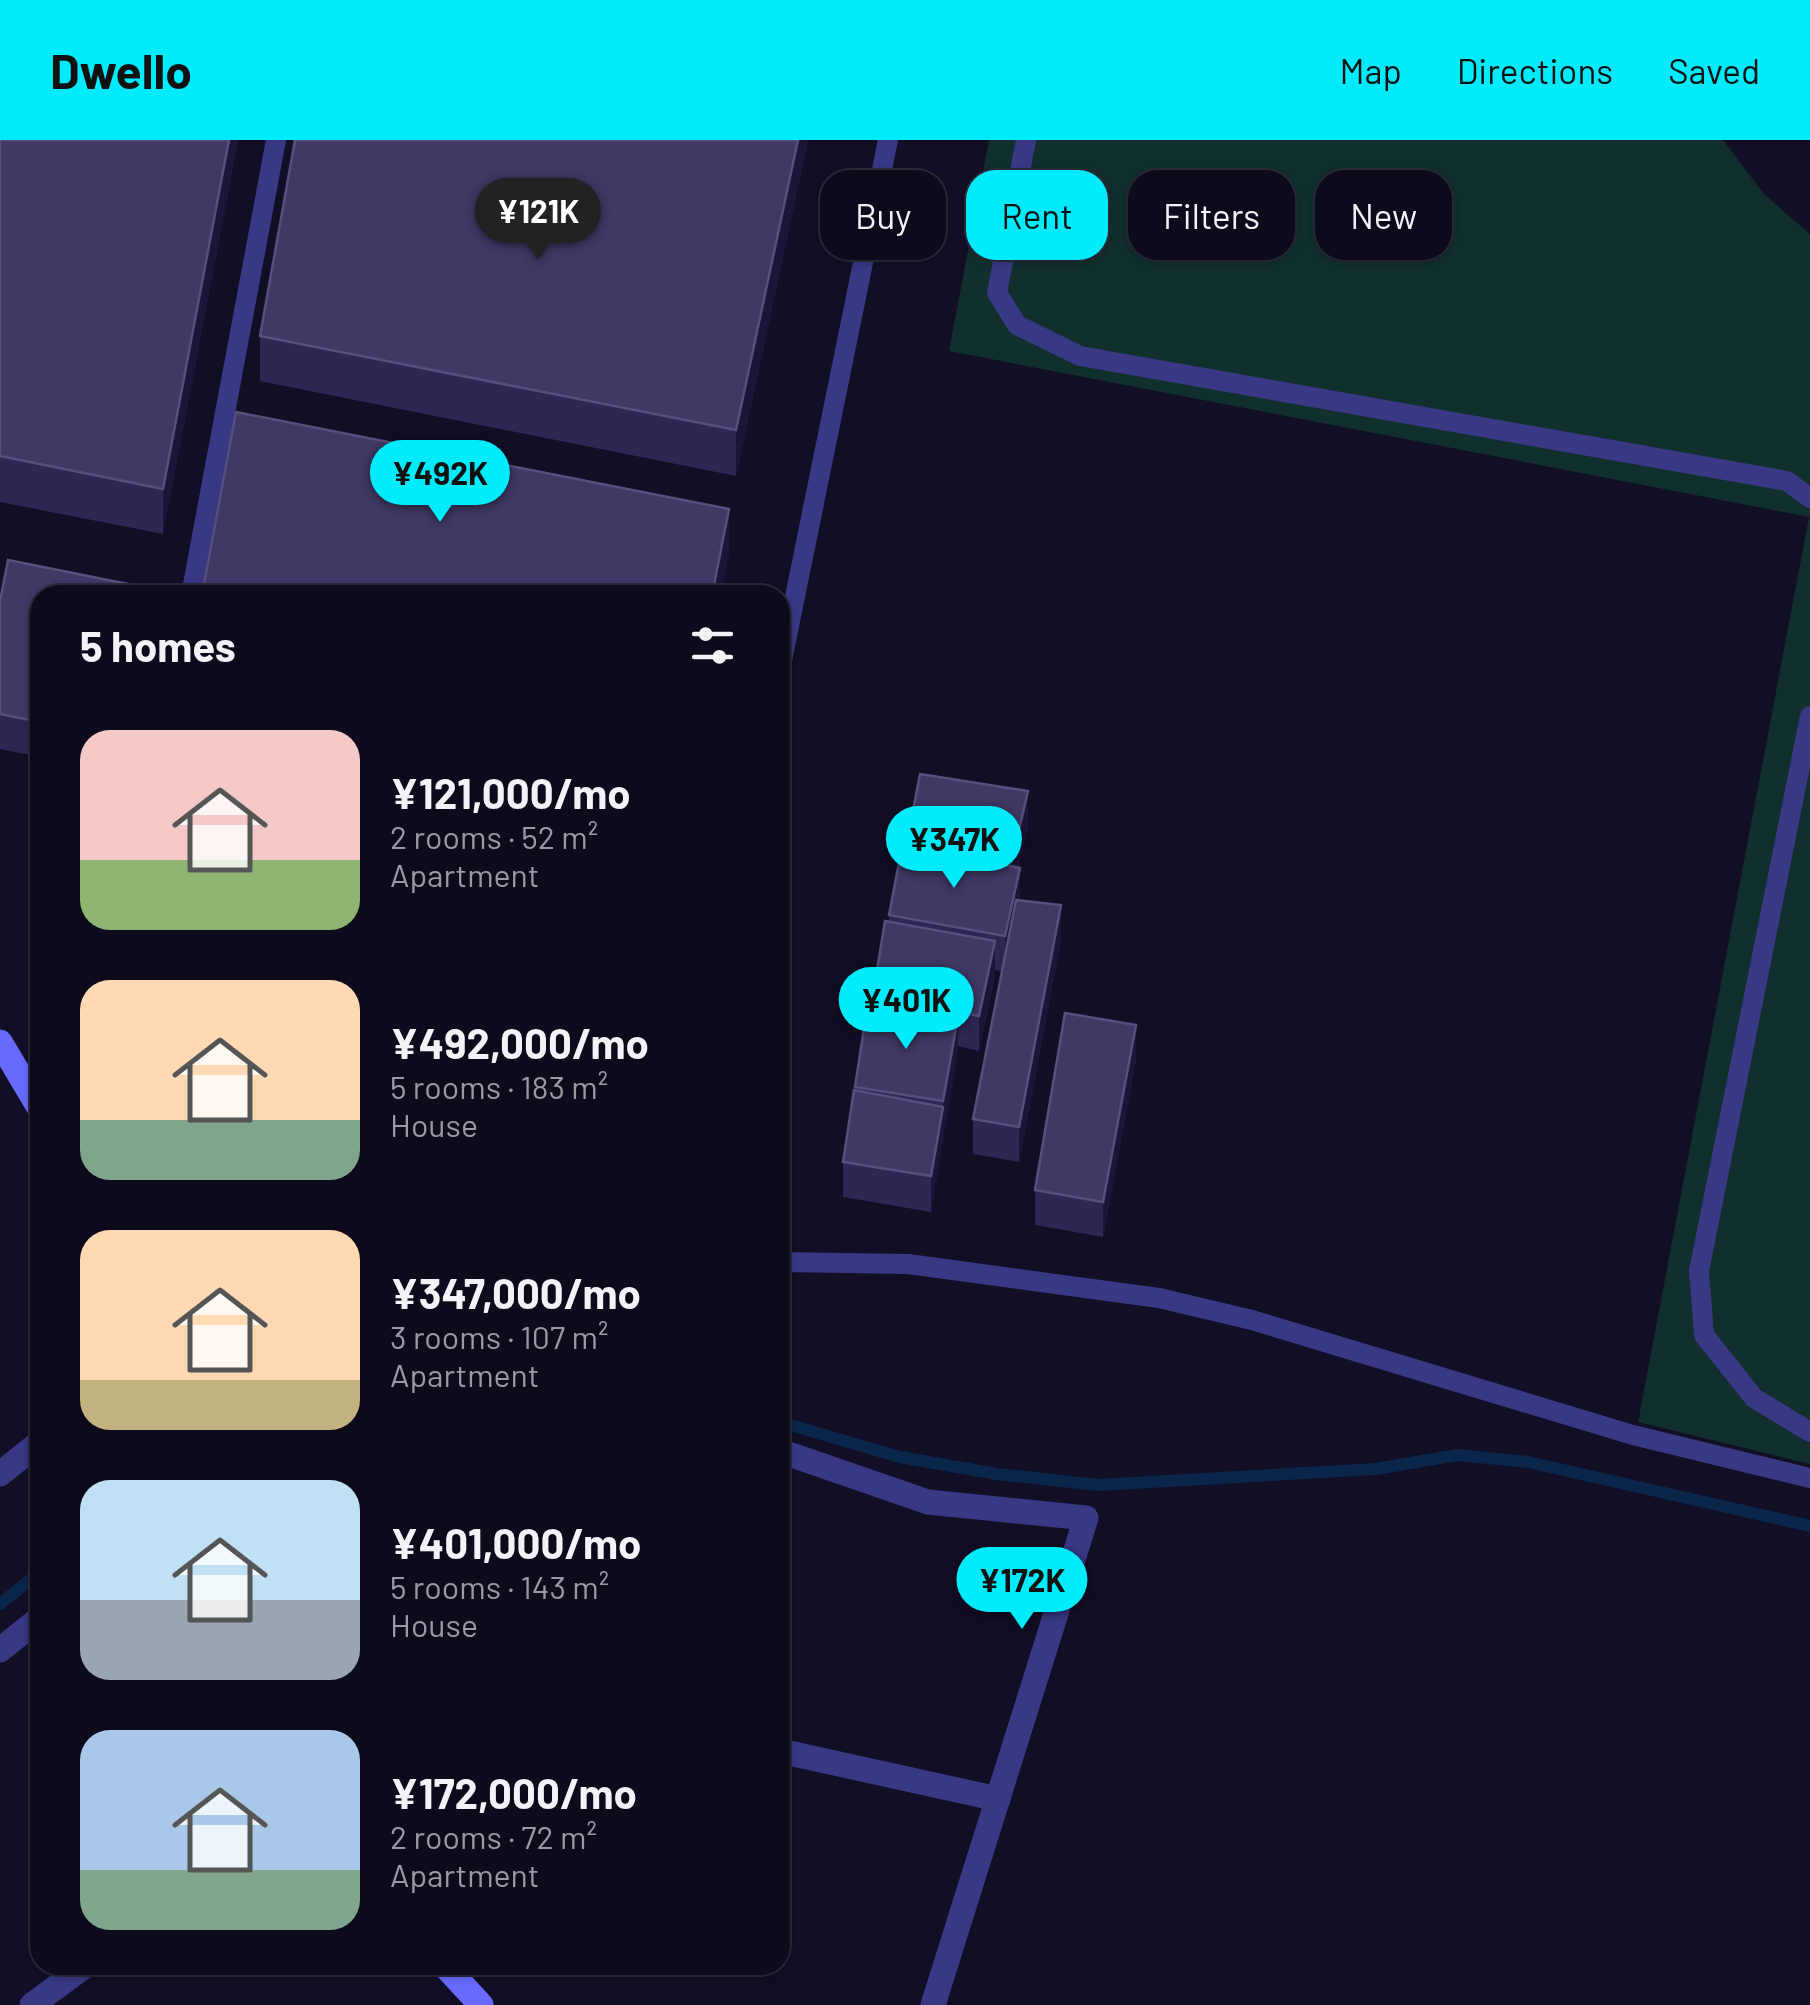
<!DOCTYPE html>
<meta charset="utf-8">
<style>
body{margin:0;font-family:Barlow,sans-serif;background:#161325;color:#f1f3f6;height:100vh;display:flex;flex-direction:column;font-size:38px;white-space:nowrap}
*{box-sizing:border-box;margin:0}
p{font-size:32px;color:#9a9aa3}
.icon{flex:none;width:55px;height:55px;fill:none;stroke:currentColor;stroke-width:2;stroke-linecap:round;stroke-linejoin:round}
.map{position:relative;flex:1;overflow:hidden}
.sheet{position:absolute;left:30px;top:445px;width:760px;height:1390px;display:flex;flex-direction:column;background:#0d0a1c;border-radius:30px;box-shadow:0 2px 8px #0004,0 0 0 2px #2d2b3b}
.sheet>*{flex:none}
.top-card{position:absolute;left:820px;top:30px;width:840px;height:90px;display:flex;gap:20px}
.price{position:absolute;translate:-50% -85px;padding:0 22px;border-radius:35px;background:#00ecfc;color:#111;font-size:32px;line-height:65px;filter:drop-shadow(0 2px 5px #0008)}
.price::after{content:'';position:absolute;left:50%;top:60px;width:30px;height:22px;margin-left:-15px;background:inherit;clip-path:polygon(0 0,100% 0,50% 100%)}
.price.current{background:#222;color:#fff}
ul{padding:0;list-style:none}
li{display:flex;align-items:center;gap:30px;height:250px;padding:0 50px}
li span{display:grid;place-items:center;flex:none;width:280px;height:200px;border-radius:30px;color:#555}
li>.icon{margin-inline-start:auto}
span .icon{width:120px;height:120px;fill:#fffc;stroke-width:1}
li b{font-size:42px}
h2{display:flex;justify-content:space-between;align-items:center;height:120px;padding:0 50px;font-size:42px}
.pill{padding:0 35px;border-radius:30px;background:#0d0a1c;box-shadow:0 2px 8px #0004,0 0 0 2px #2d2b3b;font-size:35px;line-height:90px}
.pill.current{background:#00ecfc;color:#111}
header{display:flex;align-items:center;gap:60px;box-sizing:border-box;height:140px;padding:0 50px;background:#00ecfc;color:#111}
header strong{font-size:48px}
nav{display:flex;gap:55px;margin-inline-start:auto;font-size:35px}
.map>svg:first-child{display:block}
</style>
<header>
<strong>Dwello</strong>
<nav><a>Map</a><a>Directions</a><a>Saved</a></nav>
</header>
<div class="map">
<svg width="1810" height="1865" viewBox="0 0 1810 1865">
<rect width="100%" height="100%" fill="#110e25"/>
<path fill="#112f2d" d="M989,0H1723L1764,54L1810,94V1324L1638,1282L1809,377L949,211Z"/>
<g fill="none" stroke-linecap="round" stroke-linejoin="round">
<g stroke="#0b264b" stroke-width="12">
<path d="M780,1282L900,1317L997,1334L1098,1345L1376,1329L1457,1315L1528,1322L1810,1386"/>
<path d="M0,1464L40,1432"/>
</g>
<g stroke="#383885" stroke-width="20">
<path d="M1026,0L997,153L1017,185L1080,216L1787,341L1810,358"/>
<path d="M191,455L276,0"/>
<path d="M780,530L888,0"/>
<path d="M1810,576L1699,1131L1704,1195L1754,1258L1810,1292"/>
<path d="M780,1122L908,1124L1159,1158L1252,1180L1633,1295L1810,1338"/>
</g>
<g stroke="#383885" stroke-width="25">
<path d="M780,1311L928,1362L1086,1378L933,1865"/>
<path d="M0,1334L40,1302"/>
<path d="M0,1510L40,1478"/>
<path d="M780,1611L998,1659"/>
<path d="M32,1865L86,1825"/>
</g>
<g stroke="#686aff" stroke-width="25">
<path d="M0,902L40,969"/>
<path d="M444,1825L481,1865"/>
</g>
</g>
<g fill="#2e2653">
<path d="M0,0H238L163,394L0,362Z"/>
<path d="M808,0L736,336L260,241V196Z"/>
<path d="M8,420L128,444V455H40V617L0,609V461Z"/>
<path d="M1028,686L1018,728L1020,760L1061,800L1019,1022L973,1014V979L1002,831L995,830V836L979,911L958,906L931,1072L843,1057V1022L855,947L873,863V855L889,782V775L907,708V702Z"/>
<path d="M1136,920L1103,1097L1035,1085V1050Z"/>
</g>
<g fill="#1b1539">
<path d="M229,0H238L163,394V349Z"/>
<path d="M798,0H808L736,336V290Z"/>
<path d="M729,369V414L721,455H712Z"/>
<path d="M1028,651V686L1012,755V720Z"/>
<path d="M1020,728V764L1005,831V796Z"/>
<path d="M1061,765V800L1019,1022V987Z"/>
<path d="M995,801V836L979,911V876Z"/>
<path d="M958,877V912L931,1072V1036Z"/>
<path d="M1136,885V920L1103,1097V1062Z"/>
</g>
<g fill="#403865" stroke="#57507e" stroke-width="2.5">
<path d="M0,0H229L163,349L0,316Z"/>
<path d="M295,0H798L736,290L260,196Z"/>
<path d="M236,272L729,369L712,455H202Z"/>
<path d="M8,420L128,444L125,455H40V582L0,574V461Z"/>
<path d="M920,634L1028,651L1012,720L907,702Z"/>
<path d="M902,707L1020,728L1005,796L889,775Z"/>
<path d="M1016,760L1061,765L1019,987L973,979Z"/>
<path d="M885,781L995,801L979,876L873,855Z"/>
<path d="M868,862L958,877L943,961L855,947Z"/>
<path d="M1065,873L1136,885L1103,1062L1035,1050Z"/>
<path d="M854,950L943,967L931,1036L843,1022Z"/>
</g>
</svg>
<b class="price current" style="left:538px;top:123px">¥121K</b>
<b class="price" style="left:440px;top:385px">¥492K</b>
<b class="price" style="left:954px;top:751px">¥347K</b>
<b class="price" style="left:906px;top:912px">¥401K</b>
<b class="price" style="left:1022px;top:1492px">¥172K</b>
<div class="top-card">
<a class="pill">Buy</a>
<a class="pill current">Rent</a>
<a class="pill">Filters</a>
<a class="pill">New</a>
</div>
<section class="sheet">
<h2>5 homes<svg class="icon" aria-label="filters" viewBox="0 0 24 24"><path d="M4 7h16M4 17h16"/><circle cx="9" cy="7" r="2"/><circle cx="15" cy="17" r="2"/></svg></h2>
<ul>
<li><span style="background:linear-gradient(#f6c9c9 65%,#8fb573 0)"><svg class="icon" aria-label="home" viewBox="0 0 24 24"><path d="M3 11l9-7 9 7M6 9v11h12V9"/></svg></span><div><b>¥121,000/mo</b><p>2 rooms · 52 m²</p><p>Apartment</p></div></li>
<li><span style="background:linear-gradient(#ffd9b3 70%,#7fa58c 0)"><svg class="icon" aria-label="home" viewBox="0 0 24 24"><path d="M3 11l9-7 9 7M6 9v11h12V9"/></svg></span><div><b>¥492,000/mo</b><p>5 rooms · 183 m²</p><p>House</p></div></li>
<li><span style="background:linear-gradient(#ffd9b3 75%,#c2b280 0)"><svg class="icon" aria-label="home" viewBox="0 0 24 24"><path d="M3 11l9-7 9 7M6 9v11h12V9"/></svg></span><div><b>¥347,000/mo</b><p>3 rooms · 107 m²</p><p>Apartment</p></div></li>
<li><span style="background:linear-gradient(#bfe0f5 60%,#9aa5b1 0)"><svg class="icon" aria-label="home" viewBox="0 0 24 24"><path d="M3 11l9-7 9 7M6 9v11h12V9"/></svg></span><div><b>¥401,000/mo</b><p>5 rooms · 143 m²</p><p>House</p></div></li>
<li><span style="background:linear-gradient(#a9c7e8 70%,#7fa58c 0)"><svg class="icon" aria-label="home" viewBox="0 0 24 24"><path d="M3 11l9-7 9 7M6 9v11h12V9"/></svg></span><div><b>¥172,000/mo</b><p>2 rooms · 72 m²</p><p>Apartment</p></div></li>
</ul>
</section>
</div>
